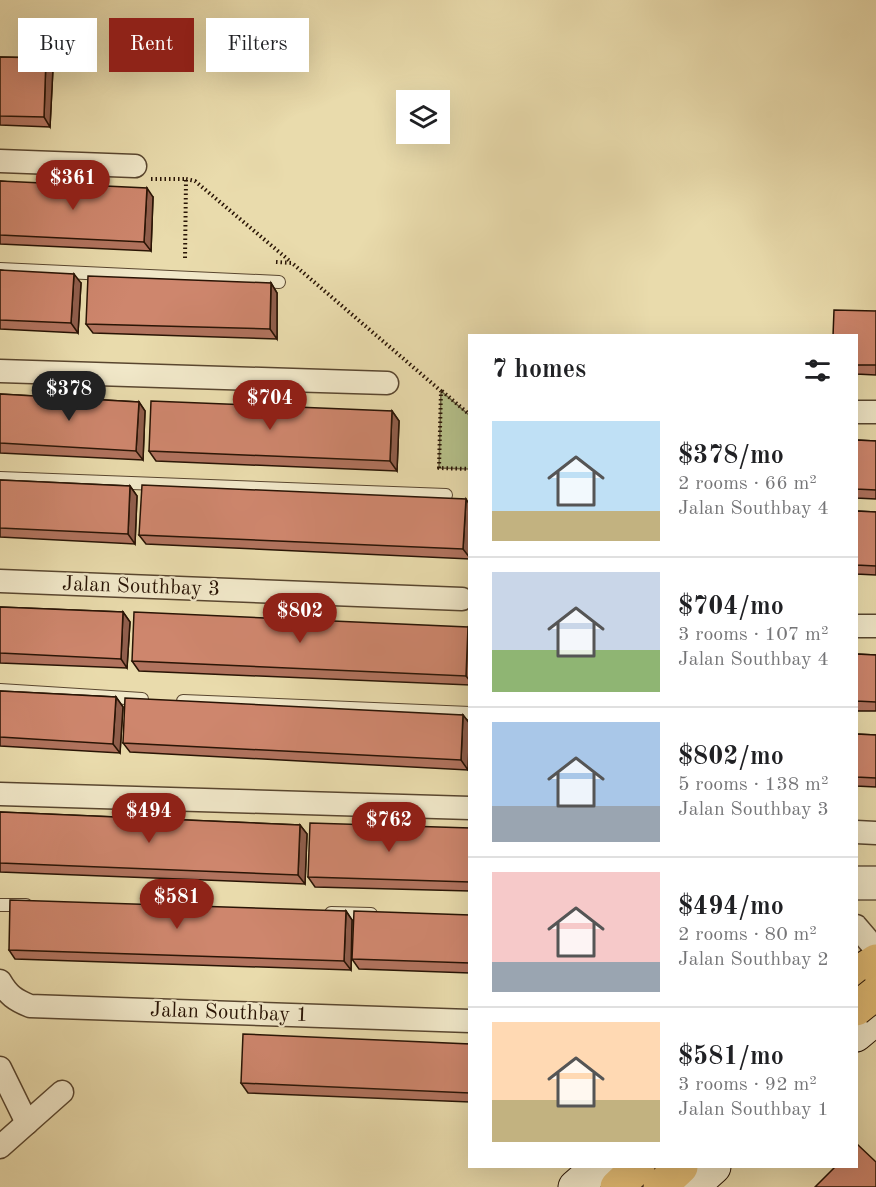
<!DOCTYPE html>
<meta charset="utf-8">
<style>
body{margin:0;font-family:"Old Standard TT",serif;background:#f2f2f2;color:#202124;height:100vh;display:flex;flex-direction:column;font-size:22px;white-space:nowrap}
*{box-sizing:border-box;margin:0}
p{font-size:20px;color:#757577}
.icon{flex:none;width:33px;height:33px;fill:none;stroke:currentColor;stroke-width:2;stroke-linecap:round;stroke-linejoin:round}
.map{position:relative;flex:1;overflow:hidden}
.side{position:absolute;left:468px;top:334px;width:390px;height:834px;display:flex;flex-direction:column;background:#fff;border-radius:0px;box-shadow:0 6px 24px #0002}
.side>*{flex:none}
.hud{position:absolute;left:18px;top:18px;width:360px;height:54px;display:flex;gap:12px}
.fabs{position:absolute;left:396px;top:90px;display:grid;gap:12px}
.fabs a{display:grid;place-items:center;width:54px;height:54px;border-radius:0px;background:#fff;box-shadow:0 6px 24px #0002;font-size:30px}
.price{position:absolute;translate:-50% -51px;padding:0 14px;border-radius:21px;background:#8f2418;color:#fff;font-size:20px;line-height:39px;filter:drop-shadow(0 2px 3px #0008)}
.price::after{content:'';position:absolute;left:50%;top:36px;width:18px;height:14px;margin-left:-9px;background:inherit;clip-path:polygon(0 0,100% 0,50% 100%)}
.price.selected{background:#222;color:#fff}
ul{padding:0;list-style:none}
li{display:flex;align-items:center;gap:18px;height:150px;padding:0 24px}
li+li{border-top:2px solid #e0e0e0}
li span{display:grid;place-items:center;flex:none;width:168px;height:120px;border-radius:0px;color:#555}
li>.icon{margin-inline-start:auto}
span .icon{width:72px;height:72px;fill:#fffc;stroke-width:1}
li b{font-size:26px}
h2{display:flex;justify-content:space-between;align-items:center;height:72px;padding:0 24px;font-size:26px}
.tag{padding:0 21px;border-radius:0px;background:#fff;box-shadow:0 6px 24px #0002;font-size:21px;line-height:54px}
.tag.selected{background:#8f2418;color:#fff}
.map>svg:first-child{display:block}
</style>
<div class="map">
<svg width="876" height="1187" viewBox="0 0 876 1187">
<rect width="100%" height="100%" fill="#e9dbac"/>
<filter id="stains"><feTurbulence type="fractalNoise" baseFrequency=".00333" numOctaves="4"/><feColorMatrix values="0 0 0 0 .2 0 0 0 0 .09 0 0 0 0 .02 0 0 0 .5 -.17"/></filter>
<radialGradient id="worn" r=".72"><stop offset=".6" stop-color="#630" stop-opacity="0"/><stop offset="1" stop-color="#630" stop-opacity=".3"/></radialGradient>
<path fill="#b6c089" stroke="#706a47" stroke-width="1.5" d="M441,391L469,415V469L439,468Z"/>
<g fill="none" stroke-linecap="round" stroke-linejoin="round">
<g stroke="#59462f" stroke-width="14">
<g id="lane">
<path d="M0,269L279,282"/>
<path d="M0,478L446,495"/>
<path d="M0,690L142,699"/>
<path d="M183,701L470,713"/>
<path d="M0,905H26"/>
<path d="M331,913L371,914"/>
</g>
</g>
<g stroke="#59462f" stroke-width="25">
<g id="street">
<path d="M0,161L135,166"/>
<path d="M0,371L387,383"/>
<path d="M856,412H876"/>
<path d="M0,581L462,599"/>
<path d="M856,626H876"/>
<path d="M0,794L470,808"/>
<path d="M856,832L876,833"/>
<path d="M856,926L873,946"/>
<path d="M0,981C8,995 15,1000 30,1006L470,1021"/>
<path d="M0,1068L27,1123"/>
<path d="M0,1147L62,1092"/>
</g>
</g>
<g stroke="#291405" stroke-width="35">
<g id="secondary">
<path d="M856,883H876"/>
<path d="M856,1035L876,1018"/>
<path d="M575,1187L598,1167"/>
<path d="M692,1187L714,1167"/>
</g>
</g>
<g stroke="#291405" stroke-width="35">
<g id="highway">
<path d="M856,974L876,961"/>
<path d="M617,1187L638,1167"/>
<path d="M660,1187L681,1167"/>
</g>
</g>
<g stroke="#291405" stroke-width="4" stroke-dasharray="1.5 3" stroke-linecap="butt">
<path d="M151,179H186L185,260"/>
<path d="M186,179L195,181L291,262"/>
<path d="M276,262L292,263L441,391L439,468L470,469"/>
<path d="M442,391L470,415"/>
</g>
<use href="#lane" stroke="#f1e8c9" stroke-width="12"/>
<use href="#street" stroke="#f1e8c9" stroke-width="22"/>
<use href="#secondary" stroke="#f1e8c9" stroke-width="33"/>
<use href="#highway" stroke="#e4be76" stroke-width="33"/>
<g stroke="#291405" stroke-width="35" stroke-linecap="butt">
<path id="highway-bridge" d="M856,1009L876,993"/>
</g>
<use href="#highway-bridge" stroke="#e4be76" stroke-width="33"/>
</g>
<g fill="#b1735e" stroke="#291405" stroke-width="1.5">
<path d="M0,57L46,58L53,68L50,127L0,125Z"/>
<path d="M0,181L153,197L151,251L0,244Z"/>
<path d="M0,270L81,283L78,333L0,329Z"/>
<path d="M271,283L277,293V339L93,333L86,324Z"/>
<path d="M876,311V375L856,374V336Z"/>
<path d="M0,394L139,402L145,411L143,460L0,453Z"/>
<path d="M392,411L399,421L397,471L156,461L149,451Z"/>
<path d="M856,440L876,441V499L856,498Z"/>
<path d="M0,480L130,486L137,496L135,544L0,537Z"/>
<path d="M470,505V559L146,544L139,535Z"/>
<path d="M856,511L876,512V575L856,574Z"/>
<path d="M0,607L123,612L130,622L127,668L0,663Z"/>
<path d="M470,628V685L139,671L132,661Z"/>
<path d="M856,654L876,655V711H856Z"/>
<path d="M0,691L116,697L123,707L120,753L0,746Z"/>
<path d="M463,715L470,724L468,770L130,752L123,743Z"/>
<path d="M856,734L876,735V787L856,786Z"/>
<path d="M0,812L300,825L307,834L305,884L0,872Z"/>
<path d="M470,828V891L315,887L308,877Z"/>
<path d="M346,911L352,920L351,970L15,959L9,950Z"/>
<path d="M470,915V973L359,969L352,959Z"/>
<path d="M470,1044V1102L248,1093L241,1083Z"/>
</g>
<g fill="#905e4c" stroke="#291405" stroke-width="1.5">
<path d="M46,58L53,68L50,127L44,117Z"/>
<path d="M147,188L153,197L151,251L144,242Z"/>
<path d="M74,274L81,283L78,333L71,323Z"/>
<path d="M271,283L277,293V339L270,329Z"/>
<path d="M139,402L145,411L143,460L136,451Z"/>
<path d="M392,411L399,421L397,471L390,461Z"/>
<path d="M130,486L137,496L135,544L128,534Z"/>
<path d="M466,499L470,505V558L463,549Z"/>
<path d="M123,612L130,622L127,668L121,659Z"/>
<path d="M468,627L470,628V681L466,676Z"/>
<path d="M116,697L123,707L120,753L113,744Z"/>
<path d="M463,715L470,724L468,770L461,760Z"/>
<path d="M300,825L307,834L305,884L298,875Z"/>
<path d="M346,911L352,920L351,970L344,961Z"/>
</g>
<g fill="#ce866d" stroke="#291405" stroke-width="1.5">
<path d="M0,57L46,58L44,117L0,116Z"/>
<path d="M0,181L147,188L144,242L0,235Z"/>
<path d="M0,270L74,274L71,323L0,320Z"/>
<path d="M88,276L271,283L270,329L86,324Z"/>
<path d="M834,310L876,311V365H856V336H833Z"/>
<path d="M0,394L139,402L136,451L0,443Z"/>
<path d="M151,401L392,411L390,461L149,451Z"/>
<path d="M856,440L876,441V490L856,489Z"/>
<path d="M0,480L130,486L128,534L0,528Z"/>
<path d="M142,485L466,499L463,549L139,535Z"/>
<path d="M856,511L876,512V566L856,565Z"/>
<path d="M0,607L123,612L121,659L0,653Z"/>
<path d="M134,612L468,627L466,676L132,661Z"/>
<path d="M856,654L876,655V702L856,701Z"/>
<path d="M0,691L116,697L113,744L0,737Z"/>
<path d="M125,698L463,715L461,760L123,743Z"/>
<path d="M856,734L876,735V778L856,777Z"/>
<path d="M0,812L300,825L298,875L0,863Z"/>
<path d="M310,823L470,828V882L308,877Z"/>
<path d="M10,900L346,911L344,961L9,950Z"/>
<path d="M354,911L470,915V963L352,959Z"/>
<path d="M243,1034L470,1044V1093L241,1083Z"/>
<path d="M857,1144L876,1162V1187H815L835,1167H856V1145Z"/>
</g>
<g text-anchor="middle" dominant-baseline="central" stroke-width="4.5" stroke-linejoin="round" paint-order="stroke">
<g font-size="21" fill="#291405" stroke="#f1e8c9">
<text transform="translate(141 587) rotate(2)">Jalan Southbay 3</text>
<text transform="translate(229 1013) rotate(2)">Jalan Southbay 1</text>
</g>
</g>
<rect width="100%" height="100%" filter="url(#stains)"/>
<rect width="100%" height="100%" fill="url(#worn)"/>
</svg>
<div class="fabs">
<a><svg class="icon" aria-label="layers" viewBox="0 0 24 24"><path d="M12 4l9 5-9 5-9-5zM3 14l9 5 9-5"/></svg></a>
</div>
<b class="price" style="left:73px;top:211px">$361</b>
<b class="price selected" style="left:69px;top:422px">$378</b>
<b class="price" style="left:270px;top:431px">$704</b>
<b class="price" style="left:300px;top:644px">$802</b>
<b class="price" style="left:149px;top:844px">$494</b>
<b class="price" style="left:389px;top:853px">$762</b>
<b class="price" style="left:177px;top:930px">$581</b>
<div class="hud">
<a class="tag">Buy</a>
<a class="tag selected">Rent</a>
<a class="tag">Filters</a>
</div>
<section class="side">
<h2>7 homes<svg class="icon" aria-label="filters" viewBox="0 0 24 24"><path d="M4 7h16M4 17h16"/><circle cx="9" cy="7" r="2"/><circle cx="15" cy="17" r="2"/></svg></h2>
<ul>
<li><span style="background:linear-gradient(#bfe0f5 75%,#c2b280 0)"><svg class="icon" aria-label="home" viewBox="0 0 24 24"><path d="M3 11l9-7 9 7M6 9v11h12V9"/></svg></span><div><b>$378/mo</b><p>2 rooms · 66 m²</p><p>Jalan Southbay 4</p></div></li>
<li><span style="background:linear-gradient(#c9d6e8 65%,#8fb573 0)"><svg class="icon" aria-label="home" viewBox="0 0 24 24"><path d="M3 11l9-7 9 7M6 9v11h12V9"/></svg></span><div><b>$704/mo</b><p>3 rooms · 107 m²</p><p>Jalan Southbay 4</p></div></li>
<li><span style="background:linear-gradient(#a9c7e8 70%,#9aa5b1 0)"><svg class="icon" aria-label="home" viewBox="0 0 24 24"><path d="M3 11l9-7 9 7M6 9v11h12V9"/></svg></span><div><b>$802/mo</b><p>5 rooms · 138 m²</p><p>Jalan Southbay 3</p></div></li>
<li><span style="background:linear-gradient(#f6c9c9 75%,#9aa5b1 0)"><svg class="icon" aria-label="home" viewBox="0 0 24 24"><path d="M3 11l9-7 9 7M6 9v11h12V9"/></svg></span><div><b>$494/mo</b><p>2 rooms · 80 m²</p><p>Jalan Southbay 2</p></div></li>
<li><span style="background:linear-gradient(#ffd9b3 65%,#c2b280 0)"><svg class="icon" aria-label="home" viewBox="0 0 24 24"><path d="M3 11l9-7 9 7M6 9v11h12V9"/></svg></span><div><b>$581/mo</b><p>3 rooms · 92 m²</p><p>Jalan Southbay 1</p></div></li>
</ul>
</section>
</div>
